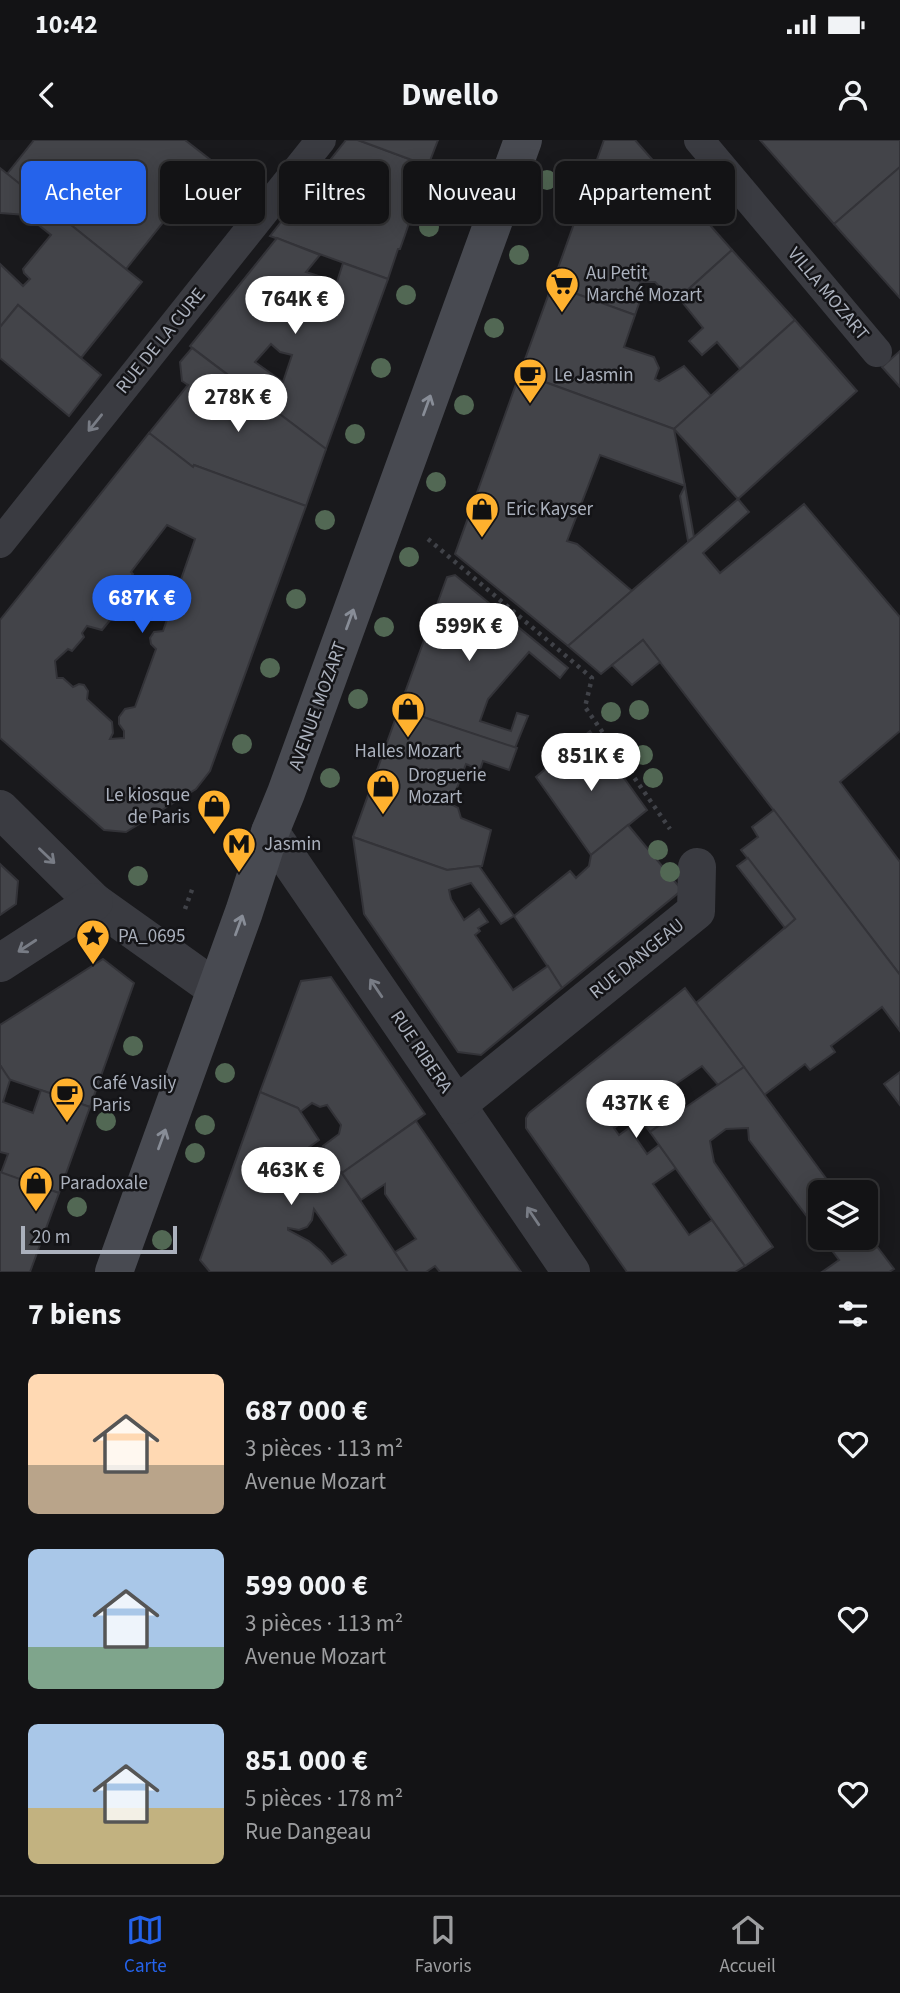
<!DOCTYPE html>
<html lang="fr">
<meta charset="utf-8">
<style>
body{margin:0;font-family:"Source Sans 3",sans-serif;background:#202022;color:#f1f3f6;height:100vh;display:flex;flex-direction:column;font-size:26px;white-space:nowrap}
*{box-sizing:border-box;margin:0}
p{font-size:23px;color:#9d9ea0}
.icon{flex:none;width:38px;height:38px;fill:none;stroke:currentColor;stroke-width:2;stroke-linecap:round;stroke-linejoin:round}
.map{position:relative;height:1132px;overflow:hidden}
.sheet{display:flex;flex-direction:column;background:#131315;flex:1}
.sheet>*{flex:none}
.hud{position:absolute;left:21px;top:21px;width:859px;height:63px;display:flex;gap:14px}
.controls{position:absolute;left:808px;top:1040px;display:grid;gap:14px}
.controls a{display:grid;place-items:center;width:70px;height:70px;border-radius:10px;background:#131315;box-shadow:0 4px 18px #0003,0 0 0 2px #323234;font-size:35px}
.scale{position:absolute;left:21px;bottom:18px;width:156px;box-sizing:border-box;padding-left:7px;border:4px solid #abb1bd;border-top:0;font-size:19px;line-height:24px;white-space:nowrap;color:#abb1bd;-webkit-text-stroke:5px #141417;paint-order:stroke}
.price{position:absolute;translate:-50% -60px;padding:0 16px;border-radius:24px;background:#fff;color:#222;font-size:23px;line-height:46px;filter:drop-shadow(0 2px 4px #0008)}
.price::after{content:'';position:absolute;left:50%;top:42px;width:21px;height:16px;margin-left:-10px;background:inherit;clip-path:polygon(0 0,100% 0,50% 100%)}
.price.selected{background:#2563eb;color:#fff}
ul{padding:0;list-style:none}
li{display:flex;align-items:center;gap:21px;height:175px;padding:0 28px}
li span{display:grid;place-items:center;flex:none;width:196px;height:140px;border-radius:10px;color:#555}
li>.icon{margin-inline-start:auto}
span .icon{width:84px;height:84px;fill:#fffc;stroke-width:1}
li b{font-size:30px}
h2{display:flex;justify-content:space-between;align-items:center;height:84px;padding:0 28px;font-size:30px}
.tag{padding:0 24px;border-radius:10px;background:#131315;box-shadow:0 4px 18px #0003,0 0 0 2px #323234;font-size:24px;line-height:63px}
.tag.selected{background:#2563eb;color:#fff}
.status{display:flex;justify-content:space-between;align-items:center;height:49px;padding:0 35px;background:#131315;direction:ltr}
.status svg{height:19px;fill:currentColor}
header{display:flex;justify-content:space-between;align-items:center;height:91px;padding:0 28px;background:#131315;font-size:32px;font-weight:700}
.menu{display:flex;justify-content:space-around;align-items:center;height:98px;border-top:2px solid #323234;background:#131315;font-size:19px;color:#9d9ea0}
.menu a{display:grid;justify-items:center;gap:4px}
.menu .selected{color:#2563eb}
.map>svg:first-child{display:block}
</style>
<div class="status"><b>10:42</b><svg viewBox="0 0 49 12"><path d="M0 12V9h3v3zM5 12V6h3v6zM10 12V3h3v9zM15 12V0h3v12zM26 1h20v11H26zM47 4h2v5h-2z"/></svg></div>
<header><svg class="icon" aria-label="back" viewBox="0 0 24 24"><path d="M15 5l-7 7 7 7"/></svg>Dwello<svg class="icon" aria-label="person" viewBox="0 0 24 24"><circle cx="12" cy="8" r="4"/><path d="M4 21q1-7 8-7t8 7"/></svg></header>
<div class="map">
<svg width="900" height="1132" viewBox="0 0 900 1132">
<rect width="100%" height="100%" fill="#19191c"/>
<g fill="#434449" stroke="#333338" stroke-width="2" fill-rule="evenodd">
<path d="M34,0H185L212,21L126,129L7,34Z"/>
<path d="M346,0H358L428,26L405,95L400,109H398L388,139L270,96Z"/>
<path d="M358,0H438L428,26Z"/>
<path d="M604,0H635L732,110L674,162L655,142H640L643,152L635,175L552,145Z"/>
<path d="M760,0H900V27L834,84Z"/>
<path d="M900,27V158L834,84Z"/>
<path d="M0,28L142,142L81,218L18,165L0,187V124L23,146L30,139L24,133L23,129L51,95L26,75L0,73Z"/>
<path d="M277,98L320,115L306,132L337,142L343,123L388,139L326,309L190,206ZM271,204L280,212L292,215L283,242L255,222Z"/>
<path d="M732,110L795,180L740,229L717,202L702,215L689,201L703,188L679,158Z"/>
<path d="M552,145L635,175L624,207L654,217L659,228L655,239L659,241L684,226L711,256L674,289L520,233Z"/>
<path d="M18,165L101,235L69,276L0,218V187Z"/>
<path d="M795,180L857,251L738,359L674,289Z"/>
<path d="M192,208L326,309L306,366L194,325L193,327L149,293L188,245L182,241L180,222Z"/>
<path d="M900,211V247L882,227Z"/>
<path d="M520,233L674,289L685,346L600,315L567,401L577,404L632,451L568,506L455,414Z"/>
<path d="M149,293L193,327L194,325L306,366L210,631L196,649L126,692L104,690L0,598V480ZM167,385L195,399L163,491L154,492L150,498L151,504L156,509L135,567L125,569L119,577V584L124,591V598L110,599L113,593L112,582L87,559L88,551L84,545L79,544L73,547L63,538H57L55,521L68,509L72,511L84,497L82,493L87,486L102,490L120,468L113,461L112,456L119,446L121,448L133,434L131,432Z"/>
<path d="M685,346L694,397L688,401L680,356Z"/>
<path d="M738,359L749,372L703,413L720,433L804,364L900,477V591L840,642L900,722V835L643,500L601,534L568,506Z"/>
<path d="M455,435L568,528L560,538L529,512L488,559L480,581L511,591L517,573L528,576L515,608L399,569L447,437Z"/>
<path d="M643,500L660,522L632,545L612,525Z"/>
<path d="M399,569L517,608L509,630L483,621L480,630L466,624L451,664L458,668L461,678L491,690L482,726L447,730L353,697Z"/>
<path d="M590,591L647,670L591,715L536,637Z"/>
<path d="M774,670L900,835V891L882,867L831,906L835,912L810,930L805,924L764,955L696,863L795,779L741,710L758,697L752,687Z"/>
<path d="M628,685L682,750L562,848L514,776L570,731L576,738L589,726L591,715Z"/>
<path d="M353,697L447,730L479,726L514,776L501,784L471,743L449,750L451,759L464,780L479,769L488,782L478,788L480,791L475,795L513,850L548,826L562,848L481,915L458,912L364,774Z"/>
<path d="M748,718L795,779L785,788L737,726Z"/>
<path d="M0,724L18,741L16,764L0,775Z"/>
<path d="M103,819L134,843L90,967L8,939L0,925V885Z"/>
<path d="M331,837L425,974L342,1033L323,1006L339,994L341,985L327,965L320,967L312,963L300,972L298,968L260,952L301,841Z"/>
<path d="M685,848L744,927L718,945L702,926L657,957L671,977L650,992L636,973L614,988L619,995L629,988L647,1014L659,1005L676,1028L653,1044L689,1095L712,1080L745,1126L735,1132H627L526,988V978L529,973Z"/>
<path d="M0,925L10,940L3,962L33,973L41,950L90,967L59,1053L1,1033L8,1014L0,1012Z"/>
<path d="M744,927L836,1052H821V1095L749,1000L748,988L726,989L710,1001L714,1022L773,1107L745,1126L650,992Z"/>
<path d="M900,932V965L884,944Z"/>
<path d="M260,952L298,968L319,1000L308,1008L320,1025L331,1017L408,1132H210L200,1120ZM314,1069L346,1115L332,1124L322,1112L309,1101L288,1090V1088L299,1090L307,1087L312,1080Z"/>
<path d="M416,981L478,1071L521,1132H440L435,1126L426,1132H408L395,1112L416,1099L385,1054V1044L361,1060L342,1033Z"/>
<path d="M0,1032L59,1053L30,1132H0Z"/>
<path d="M866,1092L894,1129L889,1132H822L839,1120L822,1097H866Z"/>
</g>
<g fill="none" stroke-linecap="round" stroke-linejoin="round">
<g stroke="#404248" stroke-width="4.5" stroke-dasharray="3.5 5" stroke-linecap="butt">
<path d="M428,399L592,538L585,567L670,689"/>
<path d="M185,769L193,747"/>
</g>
<g stroke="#3a3b41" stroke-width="30">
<path d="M699,0L877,212"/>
<path d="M0,403L321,0"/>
</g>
<g stroke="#3a3b41" stroke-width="38">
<path d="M0,669L94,762L216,849"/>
<path d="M270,692L571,1132"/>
<path d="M0,823L94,762"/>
<path d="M457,965L696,771L697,727"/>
</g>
<path stroke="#484a51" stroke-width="38" d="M114,1132L244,772L270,692L286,653L523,0"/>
</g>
<g fill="#526854">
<circle cx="547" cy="40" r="10"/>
<circle cx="429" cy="87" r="10"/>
<circle cx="519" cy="115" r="10"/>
<circle cx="406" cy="155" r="10"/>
<circle cx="494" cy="188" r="10"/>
<circle cx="381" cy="228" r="10"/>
<circle cx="464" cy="265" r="10"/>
<circle cx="355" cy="294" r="10"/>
<circle cx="436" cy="342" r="10"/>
<circle cx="325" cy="380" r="10"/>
<circle cx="409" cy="417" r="10"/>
<circle cx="296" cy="459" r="10"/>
<circle cx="384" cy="487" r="10"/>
<circle cx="270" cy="528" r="10"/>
<circle cx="358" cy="559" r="10"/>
<circle cx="639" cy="570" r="10"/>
<circle cx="611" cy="572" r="10"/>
<circle cx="242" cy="604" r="10"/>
<circle cx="643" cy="615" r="10"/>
<circle cx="330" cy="638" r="10"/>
<circle cx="653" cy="638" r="10"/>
<circle cx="658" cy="710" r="10"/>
<circle cx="670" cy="732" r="10"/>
<circle cx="138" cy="736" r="10"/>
<circle cx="133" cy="906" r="10"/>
<circle cx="225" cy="933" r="10"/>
<circle cx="106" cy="981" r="10"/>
<circle cx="205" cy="985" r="10"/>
<circle cx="195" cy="1013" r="10"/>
<circle cx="77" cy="1067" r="10"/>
<circle cx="162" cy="1100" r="10"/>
</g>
<defs><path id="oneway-shaft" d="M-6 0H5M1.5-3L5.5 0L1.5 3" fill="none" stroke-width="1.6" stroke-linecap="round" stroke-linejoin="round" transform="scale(1.75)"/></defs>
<g stroke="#888d97">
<use href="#oneway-shaft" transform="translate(427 265) rotate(-70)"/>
<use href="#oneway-shaft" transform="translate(350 479) rotate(-70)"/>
<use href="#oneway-shaft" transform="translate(239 785) rotate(-70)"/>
<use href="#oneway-shaft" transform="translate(162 999) rotate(-70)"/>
</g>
<g stroke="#787c85">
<use href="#oneway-shaft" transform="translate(95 283) rotate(129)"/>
<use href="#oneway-shaft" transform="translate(47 716) rotate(44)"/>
<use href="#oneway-shaft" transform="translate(27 806) rotate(147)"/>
<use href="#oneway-shaft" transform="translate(376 848) rotate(-124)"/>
<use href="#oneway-shaft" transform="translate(533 1076) rotate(-124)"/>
</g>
<defs>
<g id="supermarket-pin" transform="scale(1.75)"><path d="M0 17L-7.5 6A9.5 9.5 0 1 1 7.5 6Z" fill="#ffb12e" stroke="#141417"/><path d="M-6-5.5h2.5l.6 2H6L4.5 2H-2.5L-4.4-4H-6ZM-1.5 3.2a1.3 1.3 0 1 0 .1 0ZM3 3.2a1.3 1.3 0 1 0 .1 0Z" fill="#111"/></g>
<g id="cafe-pin" transform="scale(1.75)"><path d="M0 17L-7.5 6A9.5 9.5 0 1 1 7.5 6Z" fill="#ffb12e" stroke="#141417"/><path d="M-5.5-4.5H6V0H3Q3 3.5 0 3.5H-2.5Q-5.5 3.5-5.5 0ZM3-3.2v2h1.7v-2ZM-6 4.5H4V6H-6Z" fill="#111"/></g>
<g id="shop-pin" transform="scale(1.75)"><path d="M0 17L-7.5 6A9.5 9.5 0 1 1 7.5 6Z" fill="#ffb12e" stroke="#141417"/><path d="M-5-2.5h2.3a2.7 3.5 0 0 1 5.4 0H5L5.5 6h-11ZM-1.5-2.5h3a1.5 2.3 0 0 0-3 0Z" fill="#111"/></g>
<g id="metro-pin" transform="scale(1.75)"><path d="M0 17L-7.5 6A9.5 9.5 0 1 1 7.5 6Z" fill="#ffb12e" stroke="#141417"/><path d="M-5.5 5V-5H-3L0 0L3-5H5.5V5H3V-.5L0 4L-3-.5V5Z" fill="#111"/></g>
<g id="sight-pin" transform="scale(1.75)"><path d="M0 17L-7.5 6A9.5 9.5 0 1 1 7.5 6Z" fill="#ffb12e" stroke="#141417"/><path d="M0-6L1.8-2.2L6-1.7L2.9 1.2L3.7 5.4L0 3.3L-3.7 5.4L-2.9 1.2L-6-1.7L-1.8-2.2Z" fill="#111"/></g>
</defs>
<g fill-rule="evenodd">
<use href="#supermarket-pin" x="562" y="144"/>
<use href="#cafe-pin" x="530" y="235"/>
<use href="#shop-pin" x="482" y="369"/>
<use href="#shop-pin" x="408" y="569"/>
<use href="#shop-pin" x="383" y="646"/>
<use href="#shop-pin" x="214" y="666"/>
<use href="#metro-pin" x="239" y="704"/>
<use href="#sight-pin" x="93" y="796"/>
<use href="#cafe-pin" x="67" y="954"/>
<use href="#shop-pin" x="36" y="1043"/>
</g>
<g text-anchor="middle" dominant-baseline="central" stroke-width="5" stroke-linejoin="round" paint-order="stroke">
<g font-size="19" fill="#abb1bd" stroke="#141417" text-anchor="start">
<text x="586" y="133">Au Petit<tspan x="586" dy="22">Marché Mozart</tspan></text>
<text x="554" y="235">Le Jasmin</text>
<text x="506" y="369">Eric Kayser</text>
<text x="408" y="611" text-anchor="middle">Halles Mozart</text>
<text x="408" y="635">Droguerie<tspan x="408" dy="22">Mozart</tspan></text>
<text x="190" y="655" text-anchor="end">Le kiosque<tspan x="190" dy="22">de Paris</tspan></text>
<text x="264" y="704">Jasmin</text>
<text x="118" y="796">PA_0695</text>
<text x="92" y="943">Café Vasily<tspan x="92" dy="22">Paris</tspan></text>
<text x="60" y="1043">Paradoxale</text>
</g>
<g font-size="19" fill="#abb1bd" stroke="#141417">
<text transform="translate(828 154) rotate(50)">VILLA MOZART</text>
<text transform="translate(161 201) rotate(-51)">RUE DE LA CURE</text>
<text transform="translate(318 566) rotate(-70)">AVENUE MOZART</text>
<text transform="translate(637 819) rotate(-39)">RUE DANGEAU</text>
<text transform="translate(421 912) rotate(56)">RUE RIBERA</text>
</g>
</g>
</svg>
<div class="controls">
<a><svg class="icon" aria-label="layers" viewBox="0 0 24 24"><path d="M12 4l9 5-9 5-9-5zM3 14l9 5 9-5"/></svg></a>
</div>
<div class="scale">20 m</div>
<b class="price" style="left:295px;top:196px">764K €</b>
<b class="price" style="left:238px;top:294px">278K €</b>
<b class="price selected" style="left:142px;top:495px">687K €</b>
<b class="price" style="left:469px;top:523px">599K €</b>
<b class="price" style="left:591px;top:653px">851K €</b>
<b class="price" style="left:636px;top:1000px">437K €</b>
<b class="price" style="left:291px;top:1067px">463K €</b>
<div class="hud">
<a class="tag selected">Acheter</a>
<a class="tag">Louer</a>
<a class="tag">Filtres</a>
<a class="tag">Nouveau</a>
<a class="tag">Appartement</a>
</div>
</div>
<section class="sheet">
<h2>7 biens<svg class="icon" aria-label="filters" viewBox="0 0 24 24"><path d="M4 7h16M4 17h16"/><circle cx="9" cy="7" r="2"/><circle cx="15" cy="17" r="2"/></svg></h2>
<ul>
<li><span style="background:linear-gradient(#ffd9b3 65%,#b9a48a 0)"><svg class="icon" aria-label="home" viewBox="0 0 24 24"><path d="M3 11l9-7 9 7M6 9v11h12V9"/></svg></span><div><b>687 000 €</b><p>3 pièces · 113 m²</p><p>Avenue Mozart</p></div><svg class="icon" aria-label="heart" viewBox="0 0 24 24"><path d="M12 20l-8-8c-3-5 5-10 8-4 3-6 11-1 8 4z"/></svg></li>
<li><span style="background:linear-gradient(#a9c7e8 70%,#7fa58c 0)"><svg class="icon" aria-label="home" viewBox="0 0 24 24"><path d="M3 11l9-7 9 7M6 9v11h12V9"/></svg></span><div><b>599 000 €</b><p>3 pièces · 113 m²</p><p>Avenue Mozart</p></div><svg class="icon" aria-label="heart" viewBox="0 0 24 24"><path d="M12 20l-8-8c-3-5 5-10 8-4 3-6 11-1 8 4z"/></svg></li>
<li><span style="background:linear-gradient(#a9c7e8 60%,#c2b280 0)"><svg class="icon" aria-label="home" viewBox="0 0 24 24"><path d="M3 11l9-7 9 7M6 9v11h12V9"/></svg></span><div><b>851 000 €</b><p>5 pièces · 178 m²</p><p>Rue Dangeau</p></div><svg class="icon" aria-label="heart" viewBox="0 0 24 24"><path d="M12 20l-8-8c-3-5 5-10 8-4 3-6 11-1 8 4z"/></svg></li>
</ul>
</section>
<nav class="menu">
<a class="selected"><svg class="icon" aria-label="map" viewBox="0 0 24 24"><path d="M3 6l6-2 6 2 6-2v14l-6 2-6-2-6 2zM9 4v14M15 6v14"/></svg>Carte</a>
<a><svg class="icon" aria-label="saved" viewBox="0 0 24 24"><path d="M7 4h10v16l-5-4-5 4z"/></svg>Favoris</a>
<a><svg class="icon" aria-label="home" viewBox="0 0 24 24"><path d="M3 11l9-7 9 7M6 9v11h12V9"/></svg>Accueil</a>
</nav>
